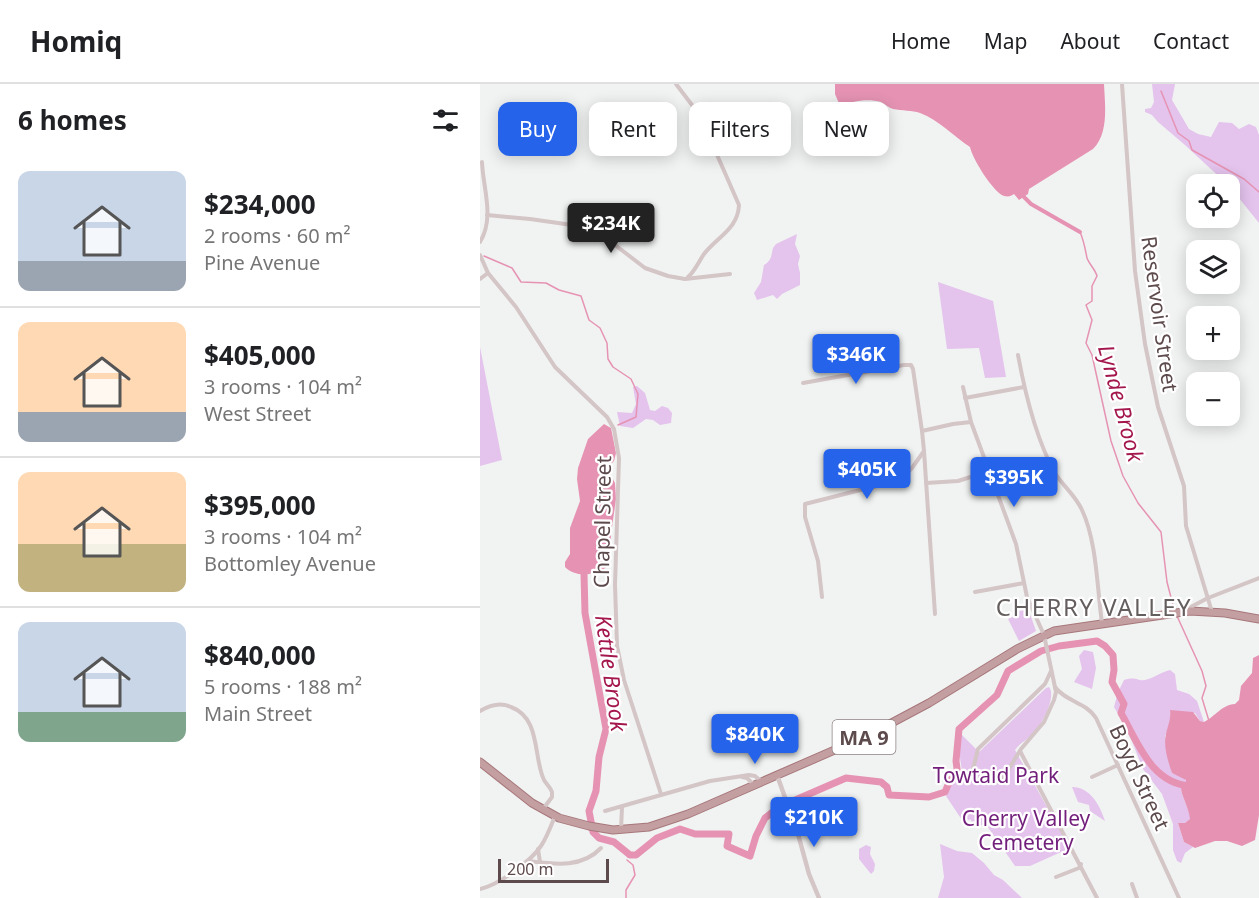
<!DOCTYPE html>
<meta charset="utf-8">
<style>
body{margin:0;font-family:"Noto Sans",sans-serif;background:#f2f2f2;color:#202124;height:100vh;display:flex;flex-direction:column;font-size:22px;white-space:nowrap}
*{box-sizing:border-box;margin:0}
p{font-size:20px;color:#757577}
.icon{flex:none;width:33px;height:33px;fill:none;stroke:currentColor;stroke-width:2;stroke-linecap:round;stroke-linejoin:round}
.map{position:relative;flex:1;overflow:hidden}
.sheet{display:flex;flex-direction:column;background:#fff;width:480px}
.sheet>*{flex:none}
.top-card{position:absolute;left:18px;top:18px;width:570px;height:54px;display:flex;gap:12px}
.buttons{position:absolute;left:706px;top:90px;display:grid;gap:12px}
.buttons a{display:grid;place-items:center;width:54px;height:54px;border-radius:12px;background:#fff;box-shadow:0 3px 15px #0003;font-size:30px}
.scale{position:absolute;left:18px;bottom:15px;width:111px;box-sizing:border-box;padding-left:6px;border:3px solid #5d4a4c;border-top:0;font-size:16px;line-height:21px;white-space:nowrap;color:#5d4a4c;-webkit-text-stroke:4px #fff;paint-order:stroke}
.price{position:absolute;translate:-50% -51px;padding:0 14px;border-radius:6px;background:#2563eb;color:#fff;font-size:20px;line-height:39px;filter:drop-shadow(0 2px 3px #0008)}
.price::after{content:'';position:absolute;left:50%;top:36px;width:18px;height:14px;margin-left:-9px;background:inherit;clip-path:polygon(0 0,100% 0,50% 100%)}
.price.active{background:#222;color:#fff}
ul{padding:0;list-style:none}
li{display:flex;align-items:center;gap:18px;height:150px;padding:0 18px}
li+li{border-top:2px solid #e0e0e0}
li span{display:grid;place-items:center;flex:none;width:168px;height:120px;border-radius:12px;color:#555}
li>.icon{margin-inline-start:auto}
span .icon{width:72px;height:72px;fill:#fffc;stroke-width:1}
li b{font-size:26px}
h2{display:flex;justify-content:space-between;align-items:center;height:72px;padding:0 18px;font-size:26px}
.pill{padding:0 21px;border-radius:12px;background:#fff;box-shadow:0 3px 15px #0003;font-size:21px;line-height:54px}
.pill.active{background:#2563eb;color:#fff}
header{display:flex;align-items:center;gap:36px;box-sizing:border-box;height:84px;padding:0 30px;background:#fff;border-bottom:2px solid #e0e0e0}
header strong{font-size:28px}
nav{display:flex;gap:33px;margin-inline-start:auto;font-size:21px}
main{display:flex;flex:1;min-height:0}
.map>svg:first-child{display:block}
</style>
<header>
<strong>Homiq</strong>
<nav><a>Home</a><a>Map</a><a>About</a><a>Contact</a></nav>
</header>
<main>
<section class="sheet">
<h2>6 homes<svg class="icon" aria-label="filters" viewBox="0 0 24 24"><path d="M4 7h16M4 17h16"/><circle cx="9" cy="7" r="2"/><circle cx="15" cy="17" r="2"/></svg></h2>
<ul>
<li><span style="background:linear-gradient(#c9d6e8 75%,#9aa5b1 0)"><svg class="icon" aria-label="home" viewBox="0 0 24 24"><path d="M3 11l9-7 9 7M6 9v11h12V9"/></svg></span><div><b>$234,000</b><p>2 rooms · 60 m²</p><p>Pine Avenue</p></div></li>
<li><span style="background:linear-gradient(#ffd9b3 75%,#9aa5b1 0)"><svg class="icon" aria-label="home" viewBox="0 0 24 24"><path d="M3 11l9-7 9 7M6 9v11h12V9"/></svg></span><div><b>$405,000</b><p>3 rooms · 104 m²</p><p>West Street</p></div></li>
<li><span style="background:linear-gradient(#ffd9b3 60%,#c2b280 0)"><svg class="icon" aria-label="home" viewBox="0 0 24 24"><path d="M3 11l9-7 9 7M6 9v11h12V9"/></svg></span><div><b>$395,000</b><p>3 rooms · 104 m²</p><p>Bottomley Avenue</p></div></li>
<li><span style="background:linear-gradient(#c9d6e8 75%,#7fa58c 0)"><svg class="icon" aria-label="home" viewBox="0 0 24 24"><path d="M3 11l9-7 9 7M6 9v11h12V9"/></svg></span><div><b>$840,000</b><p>5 rooms · 188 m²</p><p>Main Street</p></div></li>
</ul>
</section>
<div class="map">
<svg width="779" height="814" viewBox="0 0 779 814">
<rect width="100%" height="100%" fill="#f1f3f2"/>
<g fill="#e4c3ed">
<path d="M672,0H695L692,16L709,45L718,50L731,53L739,38L752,39L759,45L769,40L776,43L779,51V139L750,103V100H747L705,61L678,38L672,31L665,28V25L671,24L674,18Z"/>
<path d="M317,150L315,160L320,172L318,180L320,189V201L302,210L297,215L293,211L277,216L274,209L281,198L284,181C292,176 291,172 293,164L296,160Z"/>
<path d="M458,198L513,217L526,293L505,294L499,264L467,265Z"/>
<path d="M0,263L22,376L0,382Z"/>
<path d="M157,302L165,309L170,326L175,327L182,322L188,324L192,329L191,339L180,341L173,336L166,335L153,344L140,342L137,328L152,329L156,320L153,303Z"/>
<path d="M548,524L556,547L539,557L528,535L535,532L534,529Z"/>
<path d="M604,566L613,568L616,584L612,605L594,598L602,585L599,572Z"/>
<path d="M690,586L695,590L697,606L709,610L717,617L724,638L720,637L715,629L690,627L691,638L685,652L692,689L704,694L707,698L701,704C701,711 709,725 711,735L705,739H698L704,758L713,763L705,769L701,779L697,777L693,766V740L682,710L663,685L647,645L634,623L638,608L644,596C657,592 656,597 665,596C674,594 681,588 690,586Z"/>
<path d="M569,603C577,613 561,642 553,650C547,656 540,659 535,666L590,764L550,782H535L505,739L497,744L490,735L484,739L466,712L472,699L482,687L478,661L480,649L499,668L566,604Z"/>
<path d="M592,703C610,703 620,721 625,737L610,727L609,721L598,718Z"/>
<path d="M460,760L477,767L492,769L504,779L514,791L523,796L542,814H458L464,793Z"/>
<path d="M386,761L391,763L390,770L395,780L394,787L391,790L379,775V765Z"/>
</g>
<g fill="#e693b3">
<path d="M355,0H624C625,21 629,49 613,65L549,105L548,110L539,116L534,110C531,112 529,113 524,112C513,108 492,74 490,63C473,52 459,36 440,29C432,26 422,27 413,25C409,24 405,20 401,18C388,14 372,17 360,22L355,10Z"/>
<path d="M124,340L131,344L136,369L134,377L129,382L128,386L135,399L136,415L131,450L130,480C120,491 96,495 85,483V478L90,470V444L100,417L97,395L98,384L108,355Z"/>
<path d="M779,571V731L775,756L762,762L747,757H735L715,764L704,758L698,739H705L710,735C709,724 701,711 701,704L706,700V696L692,689C688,677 683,662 686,650C688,641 691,636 690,626L713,628L720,637L724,638C736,632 741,621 755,620L759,616L761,602L772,589L773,574Z"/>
</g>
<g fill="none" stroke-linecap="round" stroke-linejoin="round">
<g stroke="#e693b3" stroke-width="1.5">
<path d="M681,7L698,49L709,57L712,66L764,95L779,108"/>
<path d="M600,148C604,157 605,164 607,174C609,180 615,185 617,192L612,202V217L606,221L612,236L606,259L612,271L631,357L643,392L658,419L681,448L687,498L694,525"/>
<path d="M4,172L32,184L41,198L66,199L79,206L101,212L109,236L120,244L127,259L128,275L133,283L151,295L158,310L156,333L138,341"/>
<path d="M697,532L722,587L726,602L722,614L729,637"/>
<path d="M148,773L150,771"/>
<path d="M146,814V806L155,791L153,781L147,776"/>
</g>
<path stroke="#e693b3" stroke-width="4" d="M544,113L551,120L600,148"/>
<path stroke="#e693b3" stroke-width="7" d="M104,490L105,529L126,645L119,673L116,707L109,727L113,748L119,754L134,758L150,771H156L177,754L200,745L215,750H249L247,762L270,772L276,752L285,734L299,723L366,694L401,698L407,703L409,711L449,713L465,708L470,696L478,692L476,677L479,645L517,611L528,587L561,567L579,562L617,557L625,562L633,571L634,586L632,598L644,620L641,629C658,659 672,701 712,702"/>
<g stroke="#a7777b" stroke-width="9">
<path id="trunk" d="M0,678L52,719L79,734L109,742L133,746L169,743L208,730L389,651L449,619L537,565L574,547L710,527L745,529L779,535"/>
</g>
<g stroke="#d4c5c7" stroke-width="4">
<path d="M196,0L212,21L227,48L259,121C258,145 237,153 224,170C219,177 215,187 208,193"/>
<path d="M642,0L655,187L665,260L678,323L704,402L706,442L732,528"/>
<path d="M7,131L50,135L113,144L165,184L188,192L205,195L250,190"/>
<path d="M0,158C15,133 3,105 2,78"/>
<path d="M0,171L8,189L36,223L75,283L127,333L134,345L139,374L135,501L137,562L144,596L181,710"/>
<path d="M0,195L8,189"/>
<path d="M538,271C545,309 556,355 575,389C583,402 596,412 602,426C617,458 617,504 622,539"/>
<path d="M323,299L424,281H431L433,285L442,347"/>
<path d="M483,303L491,338L536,460L547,513L564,551L576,608L574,616L564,638L541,665L524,693L518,698L511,699L497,694L494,690L493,685L498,665L565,600L571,587"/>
<path d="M485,314L544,303"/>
<path d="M444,367L455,530"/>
<path d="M446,399L478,397L509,387"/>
<path d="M495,508L544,499"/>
<path d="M342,513L338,477L325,433V420L420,396L432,384L444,367L442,347L473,340L491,338"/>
<path d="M705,526L728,514L779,494"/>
<path d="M575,603C586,618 606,618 616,634L699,814"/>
<path d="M0,627C10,621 21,618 31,623C61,634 53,673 64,696C67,701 70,703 72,708V713L63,725"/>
<path d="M540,667L617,814"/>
<path d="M262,693L267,694L274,701"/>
<path d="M612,693L638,681"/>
<path d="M125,727L230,697L269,691L275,692L282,698"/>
<path d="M141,746L142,723"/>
<path d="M58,765L60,778"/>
<path d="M47,777C73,780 101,785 121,764"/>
<path d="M576,793L599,784L601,780"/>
<path d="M652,800L657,814"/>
<path d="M0,805C19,801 50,778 61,762C67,753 71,742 75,732"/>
</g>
<path stroke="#d4c5c7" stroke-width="4.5" d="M297,691L318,750L329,790L339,814"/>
<use href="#trunk" stroke="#c49fa2" stroke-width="7"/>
</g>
<g text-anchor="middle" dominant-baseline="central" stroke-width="4.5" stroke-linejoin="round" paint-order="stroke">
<rect fill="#fff" stroke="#8e8082" stroke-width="1.5" x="352.5" y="636" width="63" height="34" rx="4.5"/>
<g font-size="20" font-weight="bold" fill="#5d4a4c">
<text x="384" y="653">MA 9</text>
</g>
<g font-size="21" fill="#5d4a4c" stroke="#fff">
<text transform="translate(680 230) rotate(82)">Reservoir Street</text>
<text transform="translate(122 438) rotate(-89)">Chapel Street</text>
<text transform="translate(660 693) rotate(65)">Boyd Street</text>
</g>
<g font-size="21" fill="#721e7b" stroke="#fff">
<text x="516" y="691">Towtaid Park</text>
<text x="546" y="734">Cherry Valley<tspan x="546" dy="24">Cemetery</tspan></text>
</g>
<g font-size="22" font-style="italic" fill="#a3174d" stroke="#fff">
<text transform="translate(642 319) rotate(75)">Lynde Brook</text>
<text transform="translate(132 589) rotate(82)">Kettle Brook</text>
</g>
<g font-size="24" letter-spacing="1.5" fill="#655e5e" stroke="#fff">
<text x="614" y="522">CHERRY VALLEY</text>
</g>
</g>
</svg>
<div class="buttons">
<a><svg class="icon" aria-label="locate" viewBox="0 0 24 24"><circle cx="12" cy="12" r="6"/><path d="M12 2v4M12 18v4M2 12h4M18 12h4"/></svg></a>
<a><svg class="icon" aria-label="layers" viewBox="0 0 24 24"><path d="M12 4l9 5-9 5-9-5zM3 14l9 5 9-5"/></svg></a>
<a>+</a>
<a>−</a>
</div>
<div class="scale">200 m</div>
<b class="price active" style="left:131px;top:170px">$234K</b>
<b class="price" style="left:376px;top:301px">$346K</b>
<b class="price" style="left:387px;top:416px">$405K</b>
<b class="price" style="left:534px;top:424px">$395K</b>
<b class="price" style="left:275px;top:681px">$840K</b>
<b class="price" style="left:334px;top:764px">$210K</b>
<div class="top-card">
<a class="pill active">Buy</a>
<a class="pill">Rent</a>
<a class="pill">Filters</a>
<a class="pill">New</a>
</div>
</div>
</main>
